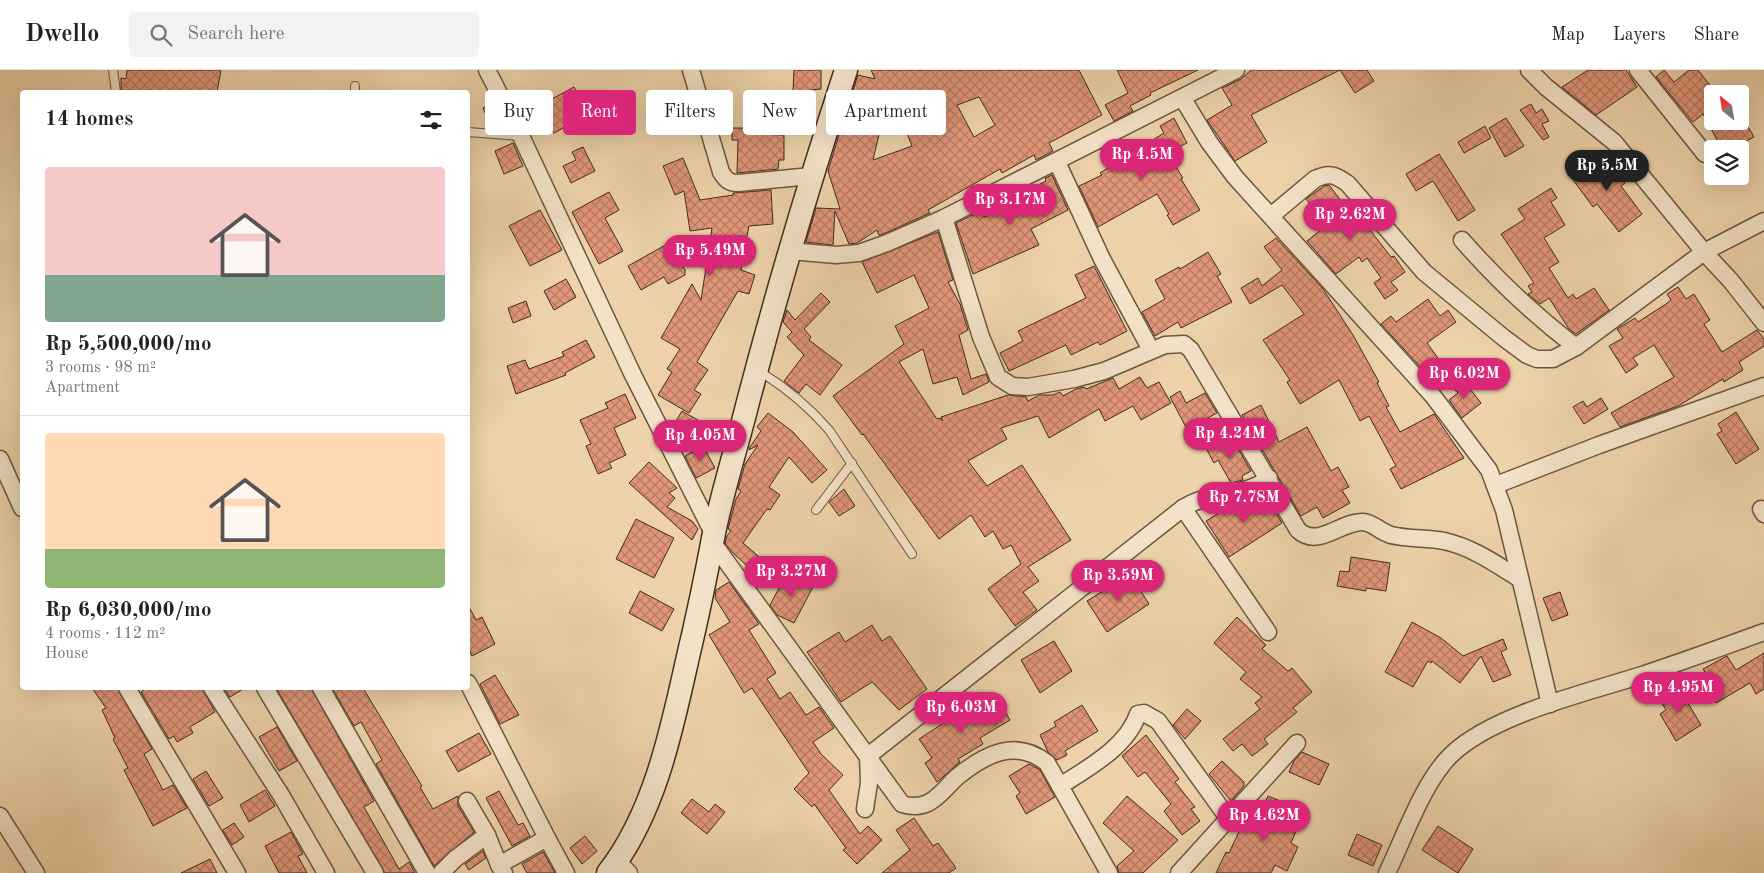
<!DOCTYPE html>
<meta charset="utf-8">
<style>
body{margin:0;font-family:"Old Standard TT",serif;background:#f2f2f2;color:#222;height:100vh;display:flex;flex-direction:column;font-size:19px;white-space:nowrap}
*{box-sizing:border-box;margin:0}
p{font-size:16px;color:#767676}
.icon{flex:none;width:28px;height:28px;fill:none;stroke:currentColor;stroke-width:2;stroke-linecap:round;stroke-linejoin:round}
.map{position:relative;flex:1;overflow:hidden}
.details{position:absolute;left:20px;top:20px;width:450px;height:600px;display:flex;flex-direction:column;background:#fff;border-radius:5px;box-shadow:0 5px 20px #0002}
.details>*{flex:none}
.guide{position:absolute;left:485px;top:20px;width:475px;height:45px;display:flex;gap:10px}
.needle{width:32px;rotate:330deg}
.fabs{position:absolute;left:1704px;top:15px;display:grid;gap:10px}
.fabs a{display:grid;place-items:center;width:45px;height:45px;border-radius:5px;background:#fff;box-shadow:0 5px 20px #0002;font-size:25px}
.price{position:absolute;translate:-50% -42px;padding:0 11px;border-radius:18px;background:#db2777;color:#fff;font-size:16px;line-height:32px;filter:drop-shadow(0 1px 2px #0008)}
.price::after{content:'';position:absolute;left:50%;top:30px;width:15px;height:11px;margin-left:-8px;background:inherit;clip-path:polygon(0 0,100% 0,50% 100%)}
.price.active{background:#222;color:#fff}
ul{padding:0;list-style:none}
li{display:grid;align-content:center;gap:10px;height:265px;padding:0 25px}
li+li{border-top:1px solid #e0e0e0}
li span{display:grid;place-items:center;height:155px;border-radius:5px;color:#555}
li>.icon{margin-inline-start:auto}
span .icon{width:90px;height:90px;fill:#fffc;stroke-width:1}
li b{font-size:21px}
h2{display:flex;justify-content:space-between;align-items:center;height:60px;padding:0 25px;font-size:21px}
.pill{padding:0 18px;border-radius:5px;background:#fff;box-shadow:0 5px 20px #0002;font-size:18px;line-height:45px}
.pill.active{background:#db2777;color:#fff}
header{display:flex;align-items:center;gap:30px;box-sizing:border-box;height:70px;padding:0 25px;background:#fff;border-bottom:1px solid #e0e0e0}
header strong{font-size:24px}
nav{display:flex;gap:28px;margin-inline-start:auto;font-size:18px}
.search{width:350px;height:45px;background:#f2f2f2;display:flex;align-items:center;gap:12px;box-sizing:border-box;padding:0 18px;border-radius:5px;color:#767676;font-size:19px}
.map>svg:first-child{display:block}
</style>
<header>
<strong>Dwello</strong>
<div class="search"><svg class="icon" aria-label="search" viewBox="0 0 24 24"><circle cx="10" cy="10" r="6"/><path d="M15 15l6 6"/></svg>Search here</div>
<nav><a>Map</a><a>Layers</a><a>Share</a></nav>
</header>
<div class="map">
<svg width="1764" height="803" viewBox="0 0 1764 803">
<defs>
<pattern id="building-cross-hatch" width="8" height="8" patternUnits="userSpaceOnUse" patternTransform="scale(1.25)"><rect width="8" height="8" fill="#e29678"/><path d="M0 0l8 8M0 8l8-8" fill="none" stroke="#b97b62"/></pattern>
</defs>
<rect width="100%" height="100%" fill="#eed3aa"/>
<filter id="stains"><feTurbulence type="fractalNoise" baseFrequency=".004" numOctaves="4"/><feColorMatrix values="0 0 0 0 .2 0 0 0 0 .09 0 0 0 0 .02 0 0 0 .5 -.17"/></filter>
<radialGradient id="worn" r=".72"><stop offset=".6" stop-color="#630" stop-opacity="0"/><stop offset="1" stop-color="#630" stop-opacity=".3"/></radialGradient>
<g fill="url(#building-cross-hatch)" stroke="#412c20" fill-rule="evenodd">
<path d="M127,0H221L217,22H121V8L126,9Z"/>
<path d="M794,0H821V19L811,20V43L792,42Z"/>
<path d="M871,0H1079L1102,45L1049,73L1053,81L1036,90L1034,85L1002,103L1000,99L928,140L930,143L883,164L879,165L877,160L857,173L849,174L835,141L833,175L806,172L816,138L840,139L828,101L841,58L843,59L845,50L850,52L855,21L853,20L858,5L875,9ZM979,27L995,55L974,67L957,35ZM902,51L912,76L873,90L880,60Z"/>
<path d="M1117,0H1198L1150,23L1151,25L1130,36L1133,41L1114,51L1105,35L1128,23Z"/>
<path d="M1251,0H1340L1251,45L1267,72L1235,91L1207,50L1232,35L1222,18L1241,9Z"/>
<path d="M1340,0H1367L1374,11L1355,23Z"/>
<path d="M1588,0H1626L1637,17L1596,45L1562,17Z"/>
<path d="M1664,0L1674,12L1689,0H1698L1712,18V51L1740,53V43L1754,67L1732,79H1722L1703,44L1693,52L1656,7Z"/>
<path d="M574,17L589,44L554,63L550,56L544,60L537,46L543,43L539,36Z"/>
<path d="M493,34L501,49L490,54L483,38Z"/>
<path d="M1531,34L1536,43L1542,39L1549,51L1542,54L1549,67L1543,70L1520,40Z"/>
<path d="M1174,48L1187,73L1167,83L1183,108L1181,109L1200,140L1173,155L1167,145L1169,144L1157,124L1098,157L1079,116L1102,105L1100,103L1164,63L1160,56Z"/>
<path d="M1506,48L1524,76L1505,87L1489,58Z"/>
<path d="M1485,56L1491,68L1464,83L1458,72Z"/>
<path d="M732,58H749V64L784,65V90H779L778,99L737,103L738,70H732Z"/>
<path d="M513,73L523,96L504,104L495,81Z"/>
<path d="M583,77L595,101L571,113L563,96L576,90L572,82Z"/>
<path d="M1602,83L1625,113L1621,116L1642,144L1619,162L1597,134L1593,137L1571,107Z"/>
<path d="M1439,84L1475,140L1458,151L1433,111L1416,121L1406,104Z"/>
<path d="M683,88L700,130L733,125V123L771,120L773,154L749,156L741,200L755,205L749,224L738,221L697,292L708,300L694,320L701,324L689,343L658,325L672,302L667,299L680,279L661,268L692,214L701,230L712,158L690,161L684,121L675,125L663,96Z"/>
<path d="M1052,105L1068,140L1031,159L1039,175L973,204L956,153L981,141L984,147L1023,127L1021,124L1046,111L1045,108Z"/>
<path d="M1329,115L1355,149L1359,146L1391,187L1394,186L1405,202L1391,212L1398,220L1385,229L1374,213L1381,208L1367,188L1362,192L1359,187L1336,204L1307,171L1327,155L1306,129L1324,116Z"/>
<path d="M1551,118L1557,128L1551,132L1565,155L1544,168L1559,192L1549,198L1568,228L1573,224L1576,229L1594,218L1609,240L1576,264L1569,259L1549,228L1540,234L1528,224L1532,222L1528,216L1534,213L1501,164L1525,149L1518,139Z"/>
<path d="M609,122L619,140L605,148L623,181L599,194L572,142Z"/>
<path d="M540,140L562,180L530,196L509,156Z"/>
<path d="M938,162L953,210L948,212L960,234L968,260L959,265L971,309L986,304L989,312L963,325L957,307L933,314L923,279L899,292L937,349L940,348L943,351L941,347L1008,325L1026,327L1028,331L1039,325H1053L1060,322L1063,326L1076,319L1084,317L1086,319L1113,308L1119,319L1140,307L1147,318L1159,312L1171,333L1141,350L1133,336L1105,351L1099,339L1049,368L1038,346L1001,358L1007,369L968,391L987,416L1022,395L1071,470L1028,497L1039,511L1023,522L1037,540L1015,556L988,519L1021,494L1011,475L1003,479L993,461L985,467L971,445L939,469L863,364L862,365L833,326L904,274L895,256L929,238L914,205L877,223L862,192Z"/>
<path d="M1276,168L1323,219L1353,265L1379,312L1377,313L1389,336L1386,337L1400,362L1434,344L1464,388L1401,419L1390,399L1396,396L1369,346L1360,351L1339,310L1300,334L1287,312L1290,310L1263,270L1304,244L1282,215L1250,234L1241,218L1258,208L1262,216L1282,200L1264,177Z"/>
<path d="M669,173L685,200V205L668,214L664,207L641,220L628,196Z"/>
<path d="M1208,182L1221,204L1217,206L1232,232L1181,258L1178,252L1155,266L1142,242L1165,229L1155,210L1179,197L1180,199Z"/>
<path d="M1094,196L1127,261L1100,275L1098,272L1071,285L1066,275L1009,301L1000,283L1023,271L1018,261L1086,228L1075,205Z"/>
<path d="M566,209L576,227L554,240L544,221Z"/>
<path d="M1678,217L1686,229L1694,224L1710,250L1704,254L1722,282L1757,260L1764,269V276L1739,292L1743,300L1724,312L1723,309L1678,336L1620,357L1611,343L1674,307L1654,275L1633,288L1638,295L1626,303L1609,276L1623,268L1617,259L1635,248L1638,252L1666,234L1671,230L1667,224Z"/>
<path d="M821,223L830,232L804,259L811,267L809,270L842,295L820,325L806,314L799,323L784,311L804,285L787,267L792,262L783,252L787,240L795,250Z"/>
<path d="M1428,229L1440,246L1448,240L1456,252L1427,273L1443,295L1429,306L1381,254L1391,246L1396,252Z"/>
<path d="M526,231L531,246L513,253L508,238Z"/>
<path d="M586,270L595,287L565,303L566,305L516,324L507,296L525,290L529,299L564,286L562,282Z"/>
<path d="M1464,311L1481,333L1462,348L1449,330L1458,323L1454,319Z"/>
<path d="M1180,321L1186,333L1205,323L1217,343L1187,359L1170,327Z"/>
<path d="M625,324L636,348L614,358L626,385L609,393L612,398L598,404L586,376L591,374L580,350L608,338L605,333Z"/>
<path d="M1601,328L1608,339L1584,354L1573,337L1583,331L1587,337Z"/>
<path d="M1261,335L1279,372L1307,357L1331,401L1338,397L1349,417L1342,420L1350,433L1323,448L1317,437L1301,446L1242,345Z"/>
<path d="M682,341L710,357L701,372L673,356Z"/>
<path d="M1736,342L1759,379L1736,394L1717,364L1722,361L1718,354Z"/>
<path d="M768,343L793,362L827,400L812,413L789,387L769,417L780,425L770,440L767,439L743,473L764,491L754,502L733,483L725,473L727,466L731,461L728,459L736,429L741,421L738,419L745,394L758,375L749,380L750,377L761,361L757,357Z"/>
<path d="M1231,367L1251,401L1242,406L1243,410L1231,413L1218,390L1214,393L1207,380Z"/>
<path d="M703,376L715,398L696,408L685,386Z"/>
<path d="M649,392L677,418L669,423L675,428L667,437L692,451L698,459L692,470L629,413Z"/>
<path d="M844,419L855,436L839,446L829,432Z"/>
<path d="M1265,425L1282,453L1229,487L1206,451L1237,432L1253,428L1255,431Z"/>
<path d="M636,449L674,468L654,508L616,489Z"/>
<path d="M1351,487L1390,493L1386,521L1366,518V521L1337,516L1340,501L1349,502Z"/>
<path d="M1128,501L1149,534L1107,562L1087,531L1116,513L1114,510Z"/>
<path d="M787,503L813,517L794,553L777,545L770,535Z"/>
<path d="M729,512L759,554L749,560L776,603L767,609L780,629L790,622L806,645L819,637L834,658L813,672L821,684L843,705L829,720L860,764L868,756L882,770L857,794L843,780L846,778L814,734L812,737L794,719L809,703L752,618L744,623L709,565L730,552L715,528L716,520Z"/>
<path d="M640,521L674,539L662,561L629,543Z"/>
<path d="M1560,522L1568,545L1552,551L1543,528Z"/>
<path d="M468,535L476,550L482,547L495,574L472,586L468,577Z"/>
<path d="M1237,547L1266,575L1262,579L1288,601L1292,598L1312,622L1293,638L1297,642L1264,669L1268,674L1252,686L1242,674L1233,681L1223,669L1260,639L1255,633L1262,627L1240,609L1246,602L1214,573Z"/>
<path d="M1412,552L1441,568L1463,586L1503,569L1507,579L1501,582L1511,605L1493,612L1481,586L1460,613L1432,591L1431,593L1428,591L1413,617L1385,602Z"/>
<path d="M872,555L882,571L890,566L927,619L899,640L872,612L841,632L807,582L839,562L845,572Z"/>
<path d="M1054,571L1072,601L1040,623L1021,590Z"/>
<path d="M1764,583V619L1756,624L1750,613L1716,633L1708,621L1715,618L1703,599L1727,586L1736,600Z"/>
<path d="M495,605L519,645L500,654L480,614Z"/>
<path d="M1677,615L1701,655L1676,671L1660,644L1666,640L1658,627Z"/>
<path d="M92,618H117L152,679L144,684L163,720L173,715L187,738L153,756L124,700L128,698L113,669L115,668L102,640L106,638Z"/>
<path d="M147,618H202L215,642L190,657L193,663L177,672L174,666L169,669L141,622Z"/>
<path d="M224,618H245L230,627Z"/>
<path d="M276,618H311L374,731L364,737L399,799L409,792L415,803H385Z"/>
<path d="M332,618H363L422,716L420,717L433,739L458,726V736L474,762L434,796L376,694L382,690L361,652L354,656Z"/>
<path d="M994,623L1010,650L980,668L983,674L958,689L960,692L937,712L925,693L932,688L919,669L942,654L936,645L948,638L951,643L961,637L964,642Z"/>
<path d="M1082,635L1098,661L1065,681L1067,685L1057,690L1048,682L1040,665L1056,656L1054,652Z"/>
<path d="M1187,639L1201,651L1185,669L1173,655Z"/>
<path d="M277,657L297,691L279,701L259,667Z"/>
<path d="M479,663L491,684L458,702L446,681Z"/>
<path d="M1146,665L1179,709L1175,712L1195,737L1191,739L1200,751L1182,765L1164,741L1171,734L1145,702L1138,707L1122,686Z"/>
<path d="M1302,682L1329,694L1319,715L1289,702L1294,691Z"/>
<path d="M1222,691L1244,712V716L1231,731L1209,704Z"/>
<path d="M1029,694L1040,700L1055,727L1026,744L1016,726L1020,723L1009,706Z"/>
<path d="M206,701L223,728L209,736L193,709Z"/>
<path d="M265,720L275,736L249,752L240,735Z"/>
<path d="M499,721L518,755L523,753L530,766L512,776L486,728Z"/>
<path d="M1127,726L1178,770L1143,803H1119L1117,796L1134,781L1103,753Z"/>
<path d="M1268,726L1292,736L1288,744L1301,749L1291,773L1298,777L1287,801L1275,795L1271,803H1216L1226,782L1229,783L1243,753L1254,758Z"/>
<path d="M692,729L709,742L715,734L725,742L707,764L681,743Z"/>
<path d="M914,748L933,776L938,773L956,798L949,803H882L910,780L896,760Z"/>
<path d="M234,753L244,767L232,775L223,760Z"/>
<path d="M1438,756L1473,779L1458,803L1422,780Z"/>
<path d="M291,762L303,784L298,786L307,803H279L265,776Z"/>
<path d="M1357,764L1382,775L1373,796L1348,785Z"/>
<path d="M585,766L597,781L582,794L570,778Z"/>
<path d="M483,781L486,788L469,800L465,794Z"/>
<path d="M543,782L555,803H527L522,794Z"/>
<path d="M210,789L217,803H181Z"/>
</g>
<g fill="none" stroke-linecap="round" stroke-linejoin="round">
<g stroke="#6c5642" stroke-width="10">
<g id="lane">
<path d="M113,0L116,22"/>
<path d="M355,22V16"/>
<path d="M468,62L521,66"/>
<path d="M759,301C785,317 809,337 829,360L912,484"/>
<path d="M816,440L852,393"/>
</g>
</g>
<g stroke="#6c5642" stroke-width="19">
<g id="street">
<path d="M487,0L521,66L633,305L714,465"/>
<path d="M691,0L721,102C726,110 729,113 738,113L811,106"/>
<path d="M1529,0L1546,17L1614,72L1704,182L1731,211L1764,253"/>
<path d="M1638,0L1705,84"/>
<path d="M1183,29L1209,72L1235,107L1433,326L1489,400L1504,440L1550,634"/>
<path d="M1057,92L1102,189L1151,280"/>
<path d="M1272,145L1315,109C1329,102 1336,105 1348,114L1424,202L1504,268L1527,285L1537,289H1553L1576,277L1704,182L1764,151"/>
<path d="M944,148L981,267L998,307L1012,316L1028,317L1074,309L1104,301L1165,275L1184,274L1191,280L1298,460C1318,479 1341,451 1363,452C1374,453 1380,462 1391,465C1408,469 1427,468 1444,471C1472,477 1496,494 1520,509"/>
<path d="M1462,170C1497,210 1534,245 1576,277"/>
<path d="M790,181L836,185L859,183L887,173L944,148L1236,0"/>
<path d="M0,389L22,438"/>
<path d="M1496,415L1599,375L1764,316"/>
<path d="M1183,438L1268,562"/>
<path d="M1761,439L1764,444"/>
<path d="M713,473L902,734C911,737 919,737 928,733C940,727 948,715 957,707C985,684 1016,668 1047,693L1109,803"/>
<path d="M468,613L547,768L499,795L504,803"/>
<path d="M127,618L237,803"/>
<path d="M212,618L281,725L326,803"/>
<path d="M265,618L375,803"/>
<path d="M321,618L427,803"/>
<path d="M1060,716C1088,698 1127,677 1138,644L1144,643L1158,651L1228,748"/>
<path d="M467,731L487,765L499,795"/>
<path d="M865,739L869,713L868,686L1183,438C1211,420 1244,428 1269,408"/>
<path d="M0,746L36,803"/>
<path d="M547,768L566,803"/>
<path d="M617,791L629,803"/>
<path d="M441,803L455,789L487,765"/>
<path d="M1179,803L1297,673"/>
<path d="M1387,803C1404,768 1424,710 1452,684C1493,645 1585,623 1639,606C1681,592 1723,577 1764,562"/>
</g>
</g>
<g stroke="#412c20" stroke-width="25">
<path id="secondary" d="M608,803C654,744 671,663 687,591C697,549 706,506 714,463C723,419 737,376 748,332C777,221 810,110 846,0"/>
</g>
<use href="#lane" stroke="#f4e2c8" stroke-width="8"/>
<use href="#street" stroke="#f4e2c8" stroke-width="16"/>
<use href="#secondary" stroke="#f4e2c8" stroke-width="22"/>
</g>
<rect width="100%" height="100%" filter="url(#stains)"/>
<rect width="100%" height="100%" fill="url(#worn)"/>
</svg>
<div class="fabs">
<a><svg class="needle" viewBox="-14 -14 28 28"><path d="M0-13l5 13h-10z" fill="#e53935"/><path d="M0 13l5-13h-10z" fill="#767676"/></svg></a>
<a><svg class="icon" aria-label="layers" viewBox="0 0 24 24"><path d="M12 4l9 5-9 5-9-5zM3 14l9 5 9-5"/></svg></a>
</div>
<b class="price" style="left:1142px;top:111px">Rp 4.5M</b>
<b class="price active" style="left:1607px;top:122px">Rp 5.5M</b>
<b class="price" style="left:1010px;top:156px">Rp 3.17M</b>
<b class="price" style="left:1350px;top:171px">Rp 2.62M</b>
<b class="price" style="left:710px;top:207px">Rp 5.49M</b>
<b class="price" style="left:1464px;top:330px">Rp 6.02M</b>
<b class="price" style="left:1230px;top:390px">Rp 4.24M</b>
<b class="price" style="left:700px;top:392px">Rp 4.05M</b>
<b class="price" style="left:1244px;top:454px">Rp 7.78M</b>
<b class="price" style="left:791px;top:528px">Rp 3.27M</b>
<b class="price" style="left:1118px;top:532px">Rp 3.59M</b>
<b class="price" style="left:1678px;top:644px">Rp 4.95M</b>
<b class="price" style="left:961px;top:664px">Rp 6.03M</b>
<b class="price" style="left:1264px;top:772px">Rp 4.62M</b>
<div class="guide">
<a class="pill">Buy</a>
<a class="pill active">Rent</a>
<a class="pill">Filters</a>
<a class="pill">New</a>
<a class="pill">Apartment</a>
</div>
<section class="details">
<h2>14 homes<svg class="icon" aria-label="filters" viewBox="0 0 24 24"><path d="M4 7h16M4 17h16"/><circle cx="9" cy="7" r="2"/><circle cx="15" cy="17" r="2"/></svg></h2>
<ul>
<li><span style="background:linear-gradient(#f6c9c9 70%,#7fa58c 0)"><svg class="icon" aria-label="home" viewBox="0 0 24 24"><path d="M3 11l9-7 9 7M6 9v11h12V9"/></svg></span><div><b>Rp 5,500,000/mo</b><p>3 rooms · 98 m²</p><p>Apartment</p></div></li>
<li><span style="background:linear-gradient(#ffd9b3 75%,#8fb573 0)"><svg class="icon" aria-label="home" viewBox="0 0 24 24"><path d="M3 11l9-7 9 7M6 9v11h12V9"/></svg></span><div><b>Rp 6,030,000/mo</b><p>4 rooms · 112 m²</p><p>House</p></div></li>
</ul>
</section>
</div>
